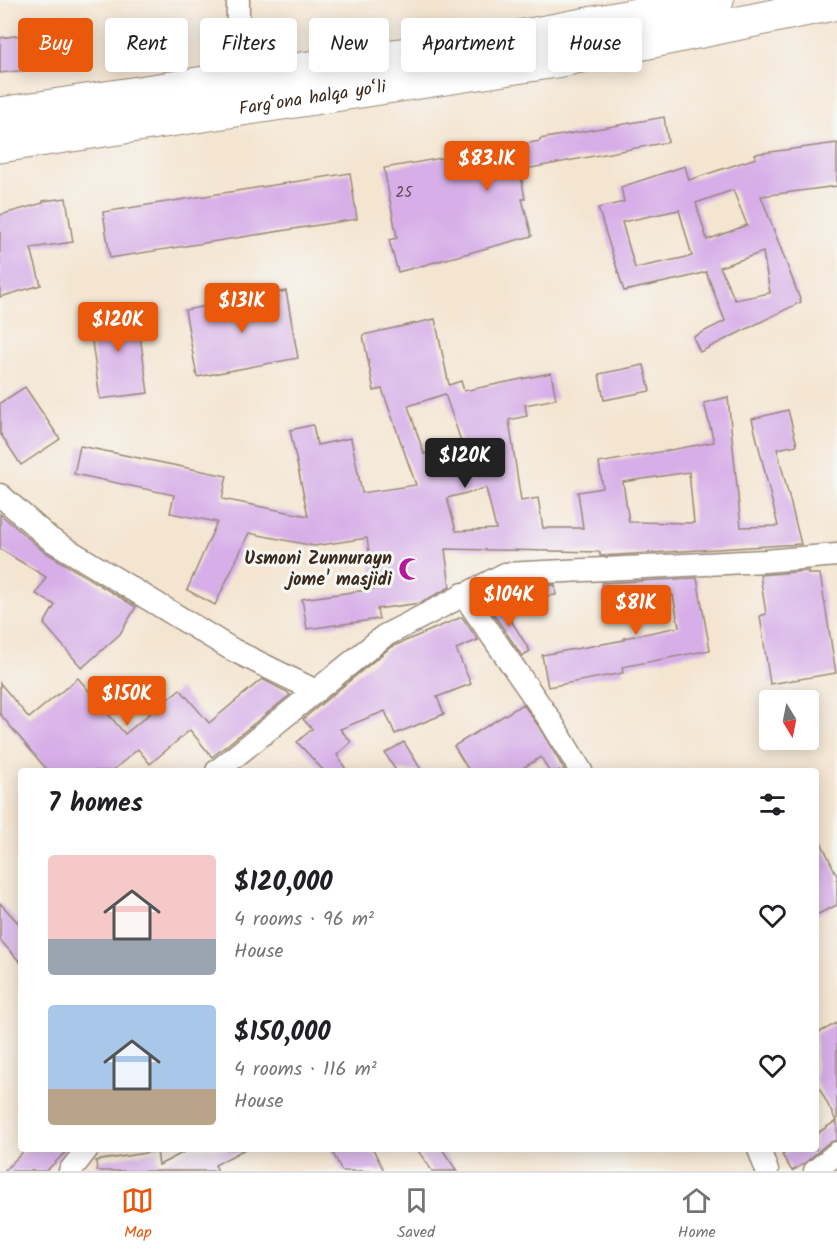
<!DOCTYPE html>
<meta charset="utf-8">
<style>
body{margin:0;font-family:Kalam,sans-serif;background:#f6f6f6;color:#202124;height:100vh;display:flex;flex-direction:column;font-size:22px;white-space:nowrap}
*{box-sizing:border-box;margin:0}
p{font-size:20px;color:#757577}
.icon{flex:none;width:33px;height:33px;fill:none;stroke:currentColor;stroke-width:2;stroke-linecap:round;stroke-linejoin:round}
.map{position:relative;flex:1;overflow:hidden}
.panel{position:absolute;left:18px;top:768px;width:801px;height:384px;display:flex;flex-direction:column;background:#fff;border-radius:6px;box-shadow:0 3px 15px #0003}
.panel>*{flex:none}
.hud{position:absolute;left:18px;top:18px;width:801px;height:54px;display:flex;gap:12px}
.needle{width:39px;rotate:170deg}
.fabs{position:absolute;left:759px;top:690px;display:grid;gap:12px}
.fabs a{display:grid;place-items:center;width:60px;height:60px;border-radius:6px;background:#fff;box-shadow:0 3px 15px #0003;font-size:30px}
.price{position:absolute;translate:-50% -51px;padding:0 14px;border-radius:6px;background:#ea580c;color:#fff;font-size:20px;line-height:39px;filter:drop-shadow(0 2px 3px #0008)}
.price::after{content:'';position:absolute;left:50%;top:36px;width:18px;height:14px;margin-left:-9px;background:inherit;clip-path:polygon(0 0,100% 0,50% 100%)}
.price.active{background:#222;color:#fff}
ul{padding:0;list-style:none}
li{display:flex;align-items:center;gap:18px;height:150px;padding:0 30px}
li span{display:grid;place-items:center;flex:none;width:168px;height:120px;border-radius:6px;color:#555}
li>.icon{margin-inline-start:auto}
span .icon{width:72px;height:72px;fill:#fffc;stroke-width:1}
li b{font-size:26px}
h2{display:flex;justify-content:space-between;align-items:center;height:72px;padding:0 30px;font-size:26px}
.pill{padding:0 21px;border-radius:6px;background:#fff;box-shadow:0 3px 15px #0003;font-size:21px;line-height:54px}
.pill.active{background:#ea580c;color:#fff}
.dock{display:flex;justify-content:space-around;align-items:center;height:84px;border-top:2px solid #e0e0e0;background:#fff;font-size:16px;color:#757577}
.dock a{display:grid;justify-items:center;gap:3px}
.dock .active{color:#ea580c}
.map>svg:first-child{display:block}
</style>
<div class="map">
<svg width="837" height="1171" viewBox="0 0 837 1171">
<rect width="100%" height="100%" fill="#f6f6f2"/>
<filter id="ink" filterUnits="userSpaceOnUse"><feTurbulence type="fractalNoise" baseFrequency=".0167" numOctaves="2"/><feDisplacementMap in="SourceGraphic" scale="12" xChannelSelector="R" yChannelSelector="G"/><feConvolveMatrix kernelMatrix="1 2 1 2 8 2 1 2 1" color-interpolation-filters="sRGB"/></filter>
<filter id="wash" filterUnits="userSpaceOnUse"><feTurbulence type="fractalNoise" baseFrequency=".008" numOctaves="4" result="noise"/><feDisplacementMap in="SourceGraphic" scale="24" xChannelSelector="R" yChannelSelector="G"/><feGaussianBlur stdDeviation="1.35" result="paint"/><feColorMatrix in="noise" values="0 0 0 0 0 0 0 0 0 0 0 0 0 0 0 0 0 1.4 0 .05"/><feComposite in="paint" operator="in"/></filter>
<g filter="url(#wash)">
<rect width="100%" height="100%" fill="#f4e5d1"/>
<g id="blocks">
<g fill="#d7aee8" fill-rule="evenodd">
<path d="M21,35L26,70L0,73V38Z"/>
<path d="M664,117L668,142L520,170L525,199H522L532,236L398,272L389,240L397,238L384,168L540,141V139Z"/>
<path d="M837,143V186L761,196L801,302L700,352L693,337L725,321L706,272L688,277L624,291L598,208L624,202L621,187L685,166L689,180L756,158L755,154ZM733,190L747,225L707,240L696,203ZM679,210L692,256L635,268L622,222ZM763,252L770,293L735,300L720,267Z"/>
<path d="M350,173L357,219L110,258L103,212Z"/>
<path d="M66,198L73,242L31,248L41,285L0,297V215L43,203V201Z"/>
<path d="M286,291L298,358L197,377L185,310Z"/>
<path d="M136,306L148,393L100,399L88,313Z"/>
<path d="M435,319L449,385L461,381L464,391L551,373L556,399L525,405L527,416L509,420L521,501L538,498L543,528H583L578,492L603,488L599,463L714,442L704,403L728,397L741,527L778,526L752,419L788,410L797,445L777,449L801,544L600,556V552L445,549L450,587L420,603L377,609L379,619L307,629L302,599L374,589L367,538L314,546L249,533L215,605L187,590L217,522L170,513L174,495L74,474L80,446L227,476L222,499L308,516L290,430L313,425L317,445L351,438L362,493L416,485L382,389L374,391L363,335ZM445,394L461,441L424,454L408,406ZM689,472L694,523L629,522L623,482ZM486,488L496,529L456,531L447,498Z"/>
<path d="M644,365L650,391L604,400L599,374Z"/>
<path d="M25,387L60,439L21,465L0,433V403Z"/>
<path d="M0,514L43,551L136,607L120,634L82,668L44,624L55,605L36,594L46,577L0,549Z"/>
<path d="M808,571V574H820L836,673L770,684L760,616L766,614L760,575Z"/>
<path d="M697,578L710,650L622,667L623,673L548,687L542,655L624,640V638L679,627L673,595L602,599V583Z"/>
<path d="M555,585L556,595L522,598L519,587Z"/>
<path d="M499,601L530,651L522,656L488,606Z"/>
<path d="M462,617L478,640L456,649L471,684L437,697L444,714L395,734L385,711L340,729L351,742L337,755L347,771H324L297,742L312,729L303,719L391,647Z"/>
<path d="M78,678L125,734L180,689L209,723L262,679L287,692L290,695L212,757L190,730L150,764L138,749L112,771H48L0,714V683L29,718Z"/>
<path d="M523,704L539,727L565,771H549L541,757L518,771H469L454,746Z"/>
<path d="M404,742L422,771H396L385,753Z"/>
<path d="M816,831L837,876V905L816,915Z"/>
<path d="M0,903L21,926V963L0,940Z"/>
<path d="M837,1023V1140L828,1143L805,1163L792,1171L782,1155L792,1149H816V1134L836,1121L816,1081V1034Z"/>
<path d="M26,1149H69L46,1171H4Z"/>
<path d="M190,1149H245L215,1165L218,1171H97L96,1161L157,1151L159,1165Z"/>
<path d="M331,1149H373L384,1171H342Z"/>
<path d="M417,1149H442L457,1171H432Z"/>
</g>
</g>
</g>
<g filter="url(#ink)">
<use href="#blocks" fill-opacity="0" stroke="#988878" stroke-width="1.5"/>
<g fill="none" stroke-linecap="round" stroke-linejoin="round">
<g stroke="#988878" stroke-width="25">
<g id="minor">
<path d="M237,78L238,0"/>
<path d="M0,495L50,539L233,650L316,691"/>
<path d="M463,594L550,720L581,771"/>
<path d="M217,771L384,636L505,574L765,561L837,555"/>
<path d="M759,1149L767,1171"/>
<path d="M70,1171L87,1149"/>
<path d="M815,1171L837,1153"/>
</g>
</g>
<g stroke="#988878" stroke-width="35">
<g id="trunk">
<path d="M0,114L237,78L492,42L717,0"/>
<path id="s1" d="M0,146L556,61L837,3"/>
</g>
</g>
<use href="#minor" stroke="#fff" stroke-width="22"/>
<use href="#trunk" stroke="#fff" stroke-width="33"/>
</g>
</g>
<defs>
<g id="mosque-bare" transform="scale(1.8)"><path d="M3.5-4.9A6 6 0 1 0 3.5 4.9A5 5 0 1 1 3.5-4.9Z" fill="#b5179e" stroke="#f6f6f2" stroke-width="2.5" paint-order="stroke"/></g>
</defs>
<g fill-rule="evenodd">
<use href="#mosque-bare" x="410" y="569"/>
</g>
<g text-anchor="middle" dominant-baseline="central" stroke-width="6" stroke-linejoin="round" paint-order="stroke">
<g font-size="15" fill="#624b50">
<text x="404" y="193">25</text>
</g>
<g font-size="18" fill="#3b2a1e" stroke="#f6f6f2">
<text stroke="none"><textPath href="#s1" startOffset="316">Farg‘ona halqa yo‘li</textPath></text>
</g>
<g font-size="18" font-weight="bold" fill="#3b2a1e" stroke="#f6f6f2" text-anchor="end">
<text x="392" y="559">Usmoni Zunnurayn<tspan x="392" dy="21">jome' masjidi</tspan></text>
</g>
</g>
</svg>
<div class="fabs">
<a><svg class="needle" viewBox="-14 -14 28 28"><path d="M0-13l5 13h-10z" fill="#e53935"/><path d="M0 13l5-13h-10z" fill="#757577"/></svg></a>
</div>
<b class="price" style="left:487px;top:192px">$83.1K</b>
<b class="price" style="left:242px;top:334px">$131K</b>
<b class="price" style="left:118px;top:353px">$120K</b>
<b class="price active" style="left:465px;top:489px">$120K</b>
<b class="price" style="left:509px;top:628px">$104K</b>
<b class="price" style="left:636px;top:636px">$81K</b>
<b class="price" style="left:127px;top:727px">$150K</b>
<div class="hud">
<a class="pill active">Buy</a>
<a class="pill">Rent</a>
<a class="pill">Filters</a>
<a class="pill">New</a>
<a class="pill">Apartment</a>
<a class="pill">House</a>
</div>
<section class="panel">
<h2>7 homes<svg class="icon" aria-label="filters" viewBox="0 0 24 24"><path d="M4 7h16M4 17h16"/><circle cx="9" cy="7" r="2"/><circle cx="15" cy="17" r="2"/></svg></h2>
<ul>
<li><span style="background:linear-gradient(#f6c9c9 70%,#9aa5b1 0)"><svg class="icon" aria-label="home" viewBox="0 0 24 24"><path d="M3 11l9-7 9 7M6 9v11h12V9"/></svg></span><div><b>$120,000</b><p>4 rooms · 96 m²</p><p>House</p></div><svg class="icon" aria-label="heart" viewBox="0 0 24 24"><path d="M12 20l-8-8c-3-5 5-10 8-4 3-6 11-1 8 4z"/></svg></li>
<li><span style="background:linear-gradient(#a9c7e8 70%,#b9a48a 0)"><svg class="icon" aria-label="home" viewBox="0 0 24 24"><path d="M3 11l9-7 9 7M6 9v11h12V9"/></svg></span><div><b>$150,000</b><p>4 rooms · 116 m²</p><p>House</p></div><svg class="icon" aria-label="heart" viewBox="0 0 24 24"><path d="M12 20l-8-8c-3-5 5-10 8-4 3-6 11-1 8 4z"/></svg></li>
</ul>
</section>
</div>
<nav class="dock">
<a class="active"><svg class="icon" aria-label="map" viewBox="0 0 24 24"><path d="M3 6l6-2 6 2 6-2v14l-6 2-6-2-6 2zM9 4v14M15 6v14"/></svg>Map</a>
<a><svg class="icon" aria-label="saved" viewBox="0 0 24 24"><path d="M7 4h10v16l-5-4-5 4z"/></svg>Saved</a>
<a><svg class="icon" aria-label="home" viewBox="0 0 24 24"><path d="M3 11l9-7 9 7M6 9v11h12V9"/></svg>Home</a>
</nav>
